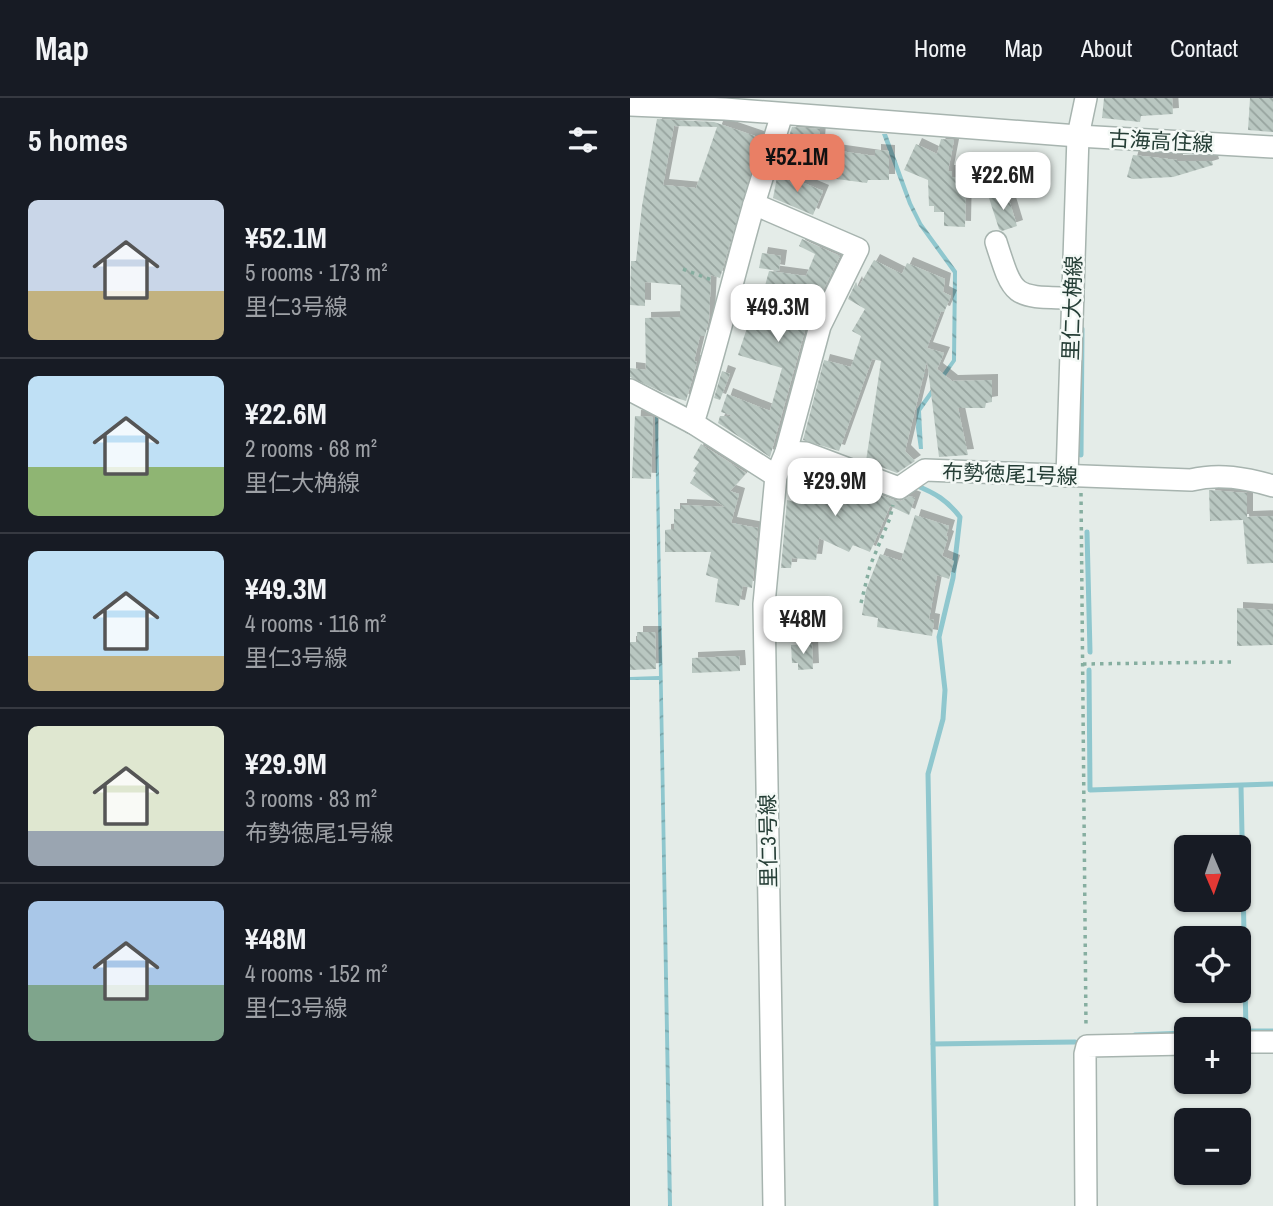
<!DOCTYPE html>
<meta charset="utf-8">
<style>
body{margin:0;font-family:"Archivo Narrow","Noto Sans JP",sans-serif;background:#20242c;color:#f1f3f6;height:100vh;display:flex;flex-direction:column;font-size:26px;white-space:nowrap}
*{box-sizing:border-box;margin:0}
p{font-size:23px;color:#9ea1a6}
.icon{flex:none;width:38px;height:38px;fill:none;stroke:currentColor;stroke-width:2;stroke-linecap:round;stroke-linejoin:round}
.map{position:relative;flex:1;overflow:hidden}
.side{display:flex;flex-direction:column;background:#171b24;width:630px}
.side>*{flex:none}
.needle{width:46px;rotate:178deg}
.fabs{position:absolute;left:544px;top:737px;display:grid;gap:14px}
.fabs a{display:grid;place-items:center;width:77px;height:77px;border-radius:10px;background:#171b24;box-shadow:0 2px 5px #0004;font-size:35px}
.price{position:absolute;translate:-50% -60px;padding:0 16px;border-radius:14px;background:#fff;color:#222;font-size:23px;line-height:46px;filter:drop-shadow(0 2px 4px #0008)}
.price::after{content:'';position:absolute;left:50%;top:42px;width:21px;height:16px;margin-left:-10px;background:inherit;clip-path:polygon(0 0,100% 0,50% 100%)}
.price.selected{background:#e97f65;color:#111}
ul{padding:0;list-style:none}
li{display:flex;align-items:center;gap:21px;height:175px;padding:0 28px}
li+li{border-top:2px solid #363941}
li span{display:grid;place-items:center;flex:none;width:196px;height:140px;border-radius:10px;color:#555}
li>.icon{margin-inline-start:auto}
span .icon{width:84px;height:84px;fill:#fffc;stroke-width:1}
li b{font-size:30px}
h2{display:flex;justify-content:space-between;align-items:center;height:84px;padding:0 28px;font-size:30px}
header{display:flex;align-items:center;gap:42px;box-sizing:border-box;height:98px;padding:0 35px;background:#171b24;border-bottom:2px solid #363941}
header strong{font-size:33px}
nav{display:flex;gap:38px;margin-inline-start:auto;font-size:24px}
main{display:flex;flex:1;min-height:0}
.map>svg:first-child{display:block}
</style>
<header>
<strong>Map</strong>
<nav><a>Home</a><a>Map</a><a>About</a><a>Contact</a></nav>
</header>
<main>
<section class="side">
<h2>5 homes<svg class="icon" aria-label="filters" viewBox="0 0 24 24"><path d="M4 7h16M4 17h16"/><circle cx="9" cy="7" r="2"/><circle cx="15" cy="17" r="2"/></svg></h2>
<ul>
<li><span style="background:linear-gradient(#c9d6e8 65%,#c2b280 0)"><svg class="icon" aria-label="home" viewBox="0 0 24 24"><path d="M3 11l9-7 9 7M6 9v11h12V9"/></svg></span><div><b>¥52.1M</b><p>5 rooms · 173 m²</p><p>里仁3号線</p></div></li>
<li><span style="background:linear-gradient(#bfe0f5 65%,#8fb573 0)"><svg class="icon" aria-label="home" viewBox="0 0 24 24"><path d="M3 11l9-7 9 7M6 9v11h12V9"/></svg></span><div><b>¥22.6M</b><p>2 rooms · 68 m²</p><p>里仁大桷線</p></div></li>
<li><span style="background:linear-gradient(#bfe0f5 75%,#c2b280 0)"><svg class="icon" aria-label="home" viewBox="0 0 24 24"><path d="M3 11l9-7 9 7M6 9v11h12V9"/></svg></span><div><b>¥49.3M</b><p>4 rooms · 116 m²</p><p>里仁3号線</p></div></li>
<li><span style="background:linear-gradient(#dfe7d0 75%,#9aa5b1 0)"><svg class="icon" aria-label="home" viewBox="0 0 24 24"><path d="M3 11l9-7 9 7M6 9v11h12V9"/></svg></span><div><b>¥29.9M</b><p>3 rooms · 83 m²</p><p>布勢徳尾1号線</p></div></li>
<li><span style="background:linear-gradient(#a9c7e8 60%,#7fa58c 0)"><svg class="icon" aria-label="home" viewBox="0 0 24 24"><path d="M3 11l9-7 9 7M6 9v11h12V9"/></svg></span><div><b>¥48M</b><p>4 rooms · 152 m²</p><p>里仁3号線</p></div></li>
</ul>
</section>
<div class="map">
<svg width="643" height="1108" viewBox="0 0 643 1108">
<defs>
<pattern id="water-waves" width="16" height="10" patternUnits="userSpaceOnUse" patternTransform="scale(1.75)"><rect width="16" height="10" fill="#8fc7ce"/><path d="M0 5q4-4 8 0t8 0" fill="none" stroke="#75a3a8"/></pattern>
<pattern id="building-back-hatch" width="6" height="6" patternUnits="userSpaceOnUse" patternTransform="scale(1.75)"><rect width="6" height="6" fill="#b9c7c1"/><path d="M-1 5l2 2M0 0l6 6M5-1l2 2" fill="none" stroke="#96a39e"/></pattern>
<filter id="shadow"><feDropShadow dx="6" dy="-6" stdDeviation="0" flood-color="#0004"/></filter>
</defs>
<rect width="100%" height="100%" fill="#e4ece8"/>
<g fill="url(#water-waves)">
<path d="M252,36H257L282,105L292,125L327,173L326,263L291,313L293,351H289L286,330L287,311L322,262L323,175L289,128L278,106Z"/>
<path d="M25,318H28L42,1108H38L29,582H0V579L29,578Z"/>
</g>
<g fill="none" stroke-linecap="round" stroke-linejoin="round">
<g stroke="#8fc7ce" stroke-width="5">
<path d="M451,357L452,231"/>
<path d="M285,387C305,395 317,402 330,419L323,480L309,539L315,592L313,621L298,676L306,1108"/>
<path d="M457,434L460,554"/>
<path d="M459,572L460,692L643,686"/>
<path d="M611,688L616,933"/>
<path d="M616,933H643"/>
<path d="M505,937L556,935"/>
<path d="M303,946L445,944"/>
</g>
</g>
<g fill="url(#building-back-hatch)" fill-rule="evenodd" filter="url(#shadow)">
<path d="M474,0H542L543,16L511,18L510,24L472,20Z"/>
<path d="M620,0H643V34L618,32Z"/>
<path d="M27,21L84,24L131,40L90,180L81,177L79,221L75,238H70L64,263L67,264L56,303L38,297L0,279V270L16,272L15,220L50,219L51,187L15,184V208L0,207L1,163H6L12,108ZM44,28L87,29L66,90L33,87Z"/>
<path d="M162,29L190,31L189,45L158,42Z"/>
<path d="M311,41L324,42L318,73H322V79H336L335,129L314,128V114H304V108H299L298,82L274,72L286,46L307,56Z"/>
<path d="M203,52L245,58V52L259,53V82H238L237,85L199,80Z"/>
<path d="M503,57L547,62V63H582L583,67L543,79L503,81L497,79Z"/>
<path d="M148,74L193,93L183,117L143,100Z"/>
<path d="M377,95L387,128L372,133L369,131L359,100Z"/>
<path d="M172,141L210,158L177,225L140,359L88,325L90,318H103L91,314L97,296L140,313L152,270L108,257L117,230L123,232L139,173L176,178L185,156L169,148Z"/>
<path d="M132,155L151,158L149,173L129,170Z"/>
<path d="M244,162L272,176L277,165L315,181L313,194L321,198L314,214L311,213L297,250L314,255L307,271L322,283L362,282V304L356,305L355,310H328L338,357L309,359L297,263L275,353L285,363L267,375L236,363L251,263L242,261L209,353L173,342L194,262L221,269L231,238L222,233L235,211L218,201L226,184L228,190Z"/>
<path d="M92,273L100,276L90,302L84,300Z"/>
<path d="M5,318L23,319L21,381L2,380Z"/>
<path d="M71,346L116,375L100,393L109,396L101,425L128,430L122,490L113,488L109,508L85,504L88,481L76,477L81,454H35V432L44,431V411H51V407L95,409L60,385L66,375L63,373L69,364L63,360Z"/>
<path d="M189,374L264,402L271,403L280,398L285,400L279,417L260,408L240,454L223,447L219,454L189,440L186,462L162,460L161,470H151L157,402L171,406L181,384L184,385Z"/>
<path d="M579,392L617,395V419L643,418V465L617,466L613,422L580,423Z"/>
<path d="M285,417L319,428L316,438L318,439L312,458L324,463L319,481L307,477L299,521L304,522L302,538L247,529L248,520L232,517L236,492L250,456L271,463Z"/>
<path d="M607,510L643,512V547L607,548Z"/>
<path d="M7,534H25L26,571L0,572V544H7Z"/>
<path d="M182,546L183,571L168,572V565H162L161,547Z"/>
<path d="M109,558L110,573L62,575V560Z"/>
</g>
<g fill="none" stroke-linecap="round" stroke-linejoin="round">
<g stroke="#a7b4af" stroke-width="24">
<g id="minor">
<path d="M0,7L95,11L448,38L643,49"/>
<path d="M152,16L124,106L228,151L190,228L156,354"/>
<path d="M366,144C384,201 383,199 443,200"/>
<path d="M0,292L63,325L146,378L156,354L176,355L269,390L295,372L561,382C589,375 616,380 643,388"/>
<path d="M63,325C86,253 103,179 124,106"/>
<path d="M437,378L448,38L456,0"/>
<path d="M609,944H643"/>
<path d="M144,1108L134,506L146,378"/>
<path d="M456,1108L455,956L457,948L556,946"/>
</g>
</g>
<g stroke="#86aea0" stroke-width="3.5" stroke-dasharray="3.5 5" stroke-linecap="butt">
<path d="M53,171L84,183"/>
<path d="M451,395L456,929"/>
<path d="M231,505L240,468L260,420L263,407"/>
<path d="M453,566L601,564"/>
</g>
<use href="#minor" stroke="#fff" stroke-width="21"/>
</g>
<g text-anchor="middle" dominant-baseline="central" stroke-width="5" stroke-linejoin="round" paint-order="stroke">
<g font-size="21" fill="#243d35" stroke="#f4f9f6">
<text transform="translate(531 43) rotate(3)">古海高住線</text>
<text transform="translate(442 210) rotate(-88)">里仁大桷線</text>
<text transform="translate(380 376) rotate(2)">布勢徳尾1号線</text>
<text transform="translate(138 743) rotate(-91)">里仁3号線</text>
</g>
</g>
</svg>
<div class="fabs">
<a><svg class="needle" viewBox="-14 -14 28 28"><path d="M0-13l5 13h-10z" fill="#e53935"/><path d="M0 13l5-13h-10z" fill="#9ea1a6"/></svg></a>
<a><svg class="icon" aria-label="locate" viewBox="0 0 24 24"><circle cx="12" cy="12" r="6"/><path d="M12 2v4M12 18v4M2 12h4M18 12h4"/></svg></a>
<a>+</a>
<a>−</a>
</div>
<b class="price selected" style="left:167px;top:96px">¥52.1M</b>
<b class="price" style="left:373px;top:114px">¥22.6M</b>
<b class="price" style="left:148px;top:246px">¥49.3M</b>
<b class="price" style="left:205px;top:420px">¥29.9M</b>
<b class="price" style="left:173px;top:558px">¥48M</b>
</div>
</main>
